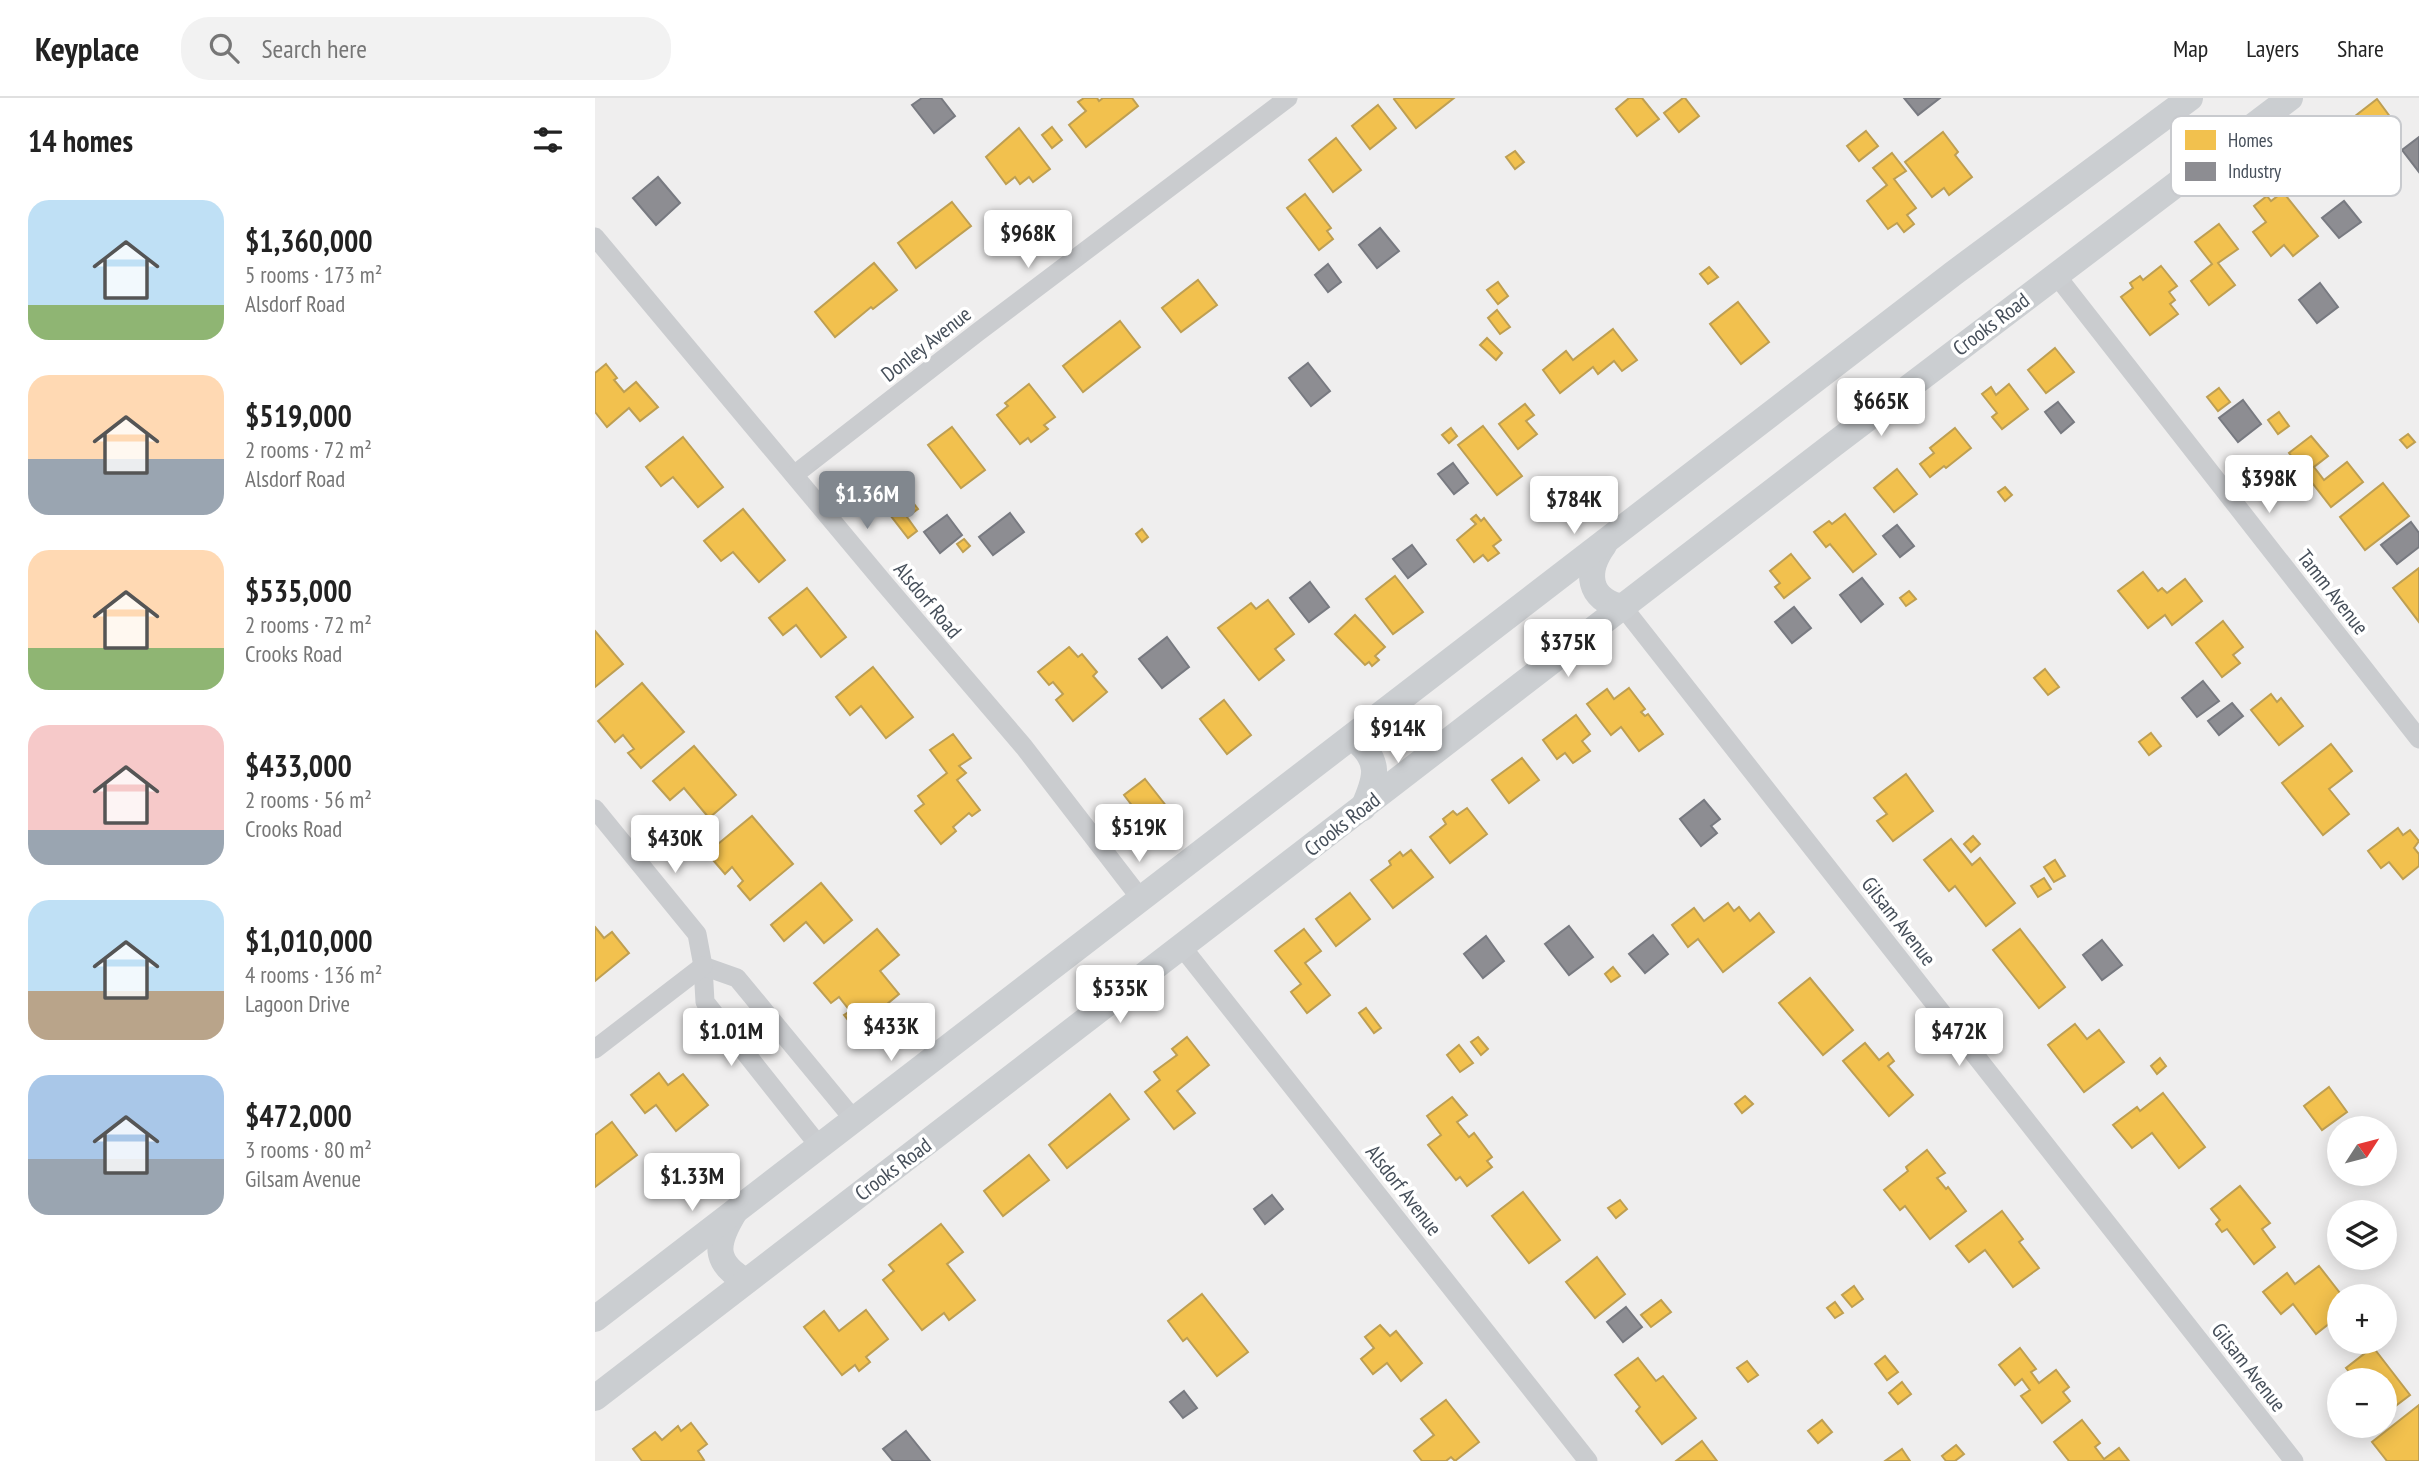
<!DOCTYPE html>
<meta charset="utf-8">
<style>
body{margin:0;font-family:"PT Sans Narrow",sans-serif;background:#f2f2f2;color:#222;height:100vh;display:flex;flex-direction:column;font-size:26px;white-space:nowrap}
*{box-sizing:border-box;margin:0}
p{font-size:23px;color:#767676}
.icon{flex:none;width:38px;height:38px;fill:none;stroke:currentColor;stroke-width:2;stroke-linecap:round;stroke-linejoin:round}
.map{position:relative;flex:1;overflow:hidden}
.panel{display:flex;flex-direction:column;background:#fff;width:595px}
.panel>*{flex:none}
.needle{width:46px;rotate:54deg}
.controls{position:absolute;left:1732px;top:1018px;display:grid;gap:14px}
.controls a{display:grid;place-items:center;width:70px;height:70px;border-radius:50%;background:#fff;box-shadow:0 4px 18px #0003;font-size:35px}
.price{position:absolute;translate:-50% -60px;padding:0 16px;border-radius:7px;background:#fff;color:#222;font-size:23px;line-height:46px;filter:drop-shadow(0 2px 4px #0008)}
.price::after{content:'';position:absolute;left:50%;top:42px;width:21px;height:16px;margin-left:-10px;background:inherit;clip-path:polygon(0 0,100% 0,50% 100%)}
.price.on{background:#81878e;color:#fff}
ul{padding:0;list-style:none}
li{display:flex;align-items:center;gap:21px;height:175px;padding:0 28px}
li span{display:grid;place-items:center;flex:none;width:196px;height:140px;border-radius:21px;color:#555}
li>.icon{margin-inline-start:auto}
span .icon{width:84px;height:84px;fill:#fffc;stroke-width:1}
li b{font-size:30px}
h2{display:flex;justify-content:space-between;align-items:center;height:84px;padding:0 28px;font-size:30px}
header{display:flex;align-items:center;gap:42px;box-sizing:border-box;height:98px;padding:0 35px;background:#fff;border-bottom:2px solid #e0e0e0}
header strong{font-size:33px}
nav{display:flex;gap:38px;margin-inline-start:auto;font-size:24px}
.search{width:490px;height:63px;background:#f2f2f2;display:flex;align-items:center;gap:18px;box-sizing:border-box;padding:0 24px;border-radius:28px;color:#767676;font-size:26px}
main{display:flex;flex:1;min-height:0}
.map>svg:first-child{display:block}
</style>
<header>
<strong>Keyplace</strong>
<div class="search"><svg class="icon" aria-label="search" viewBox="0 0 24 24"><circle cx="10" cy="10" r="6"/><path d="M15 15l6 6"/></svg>Search here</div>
<nav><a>Map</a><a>Layers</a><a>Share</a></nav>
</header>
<main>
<section class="panel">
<h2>14 homes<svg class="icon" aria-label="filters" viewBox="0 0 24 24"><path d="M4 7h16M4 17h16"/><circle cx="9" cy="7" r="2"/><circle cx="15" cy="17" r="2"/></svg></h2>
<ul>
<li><span style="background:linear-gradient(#bfe0f5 75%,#8fb573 0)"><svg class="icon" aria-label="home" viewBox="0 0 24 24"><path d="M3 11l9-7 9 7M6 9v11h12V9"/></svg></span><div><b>$1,360,000</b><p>5 rooms · 173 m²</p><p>Alsdorf Road</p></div></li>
<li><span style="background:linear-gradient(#ffd9b3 60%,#9aa5b1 0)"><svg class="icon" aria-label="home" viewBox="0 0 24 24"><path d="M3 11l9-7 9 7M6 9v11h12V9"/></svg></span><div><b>$519,000</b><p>2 rooms · 72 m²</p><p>Alsdorf Road</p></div></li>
<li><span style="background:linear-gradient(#ffd9b3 70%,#8fb573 0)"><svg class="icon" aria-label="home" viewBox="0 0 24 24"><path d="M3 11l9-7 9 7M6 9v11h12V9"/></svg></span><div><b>$535,000</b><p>2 rooms · 72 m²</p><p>Crooks Road</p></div></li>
<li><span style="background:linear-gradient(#f6c9c9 75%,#9aa5b1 0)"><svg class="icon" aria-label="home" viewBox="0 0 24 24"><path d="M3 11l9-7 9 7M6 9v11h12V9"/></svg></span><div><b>$433,000</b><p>2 rooms · 56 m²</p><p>Crooks Road</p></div></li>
<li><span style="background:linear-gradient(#bfe0f5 65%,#b9a48a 0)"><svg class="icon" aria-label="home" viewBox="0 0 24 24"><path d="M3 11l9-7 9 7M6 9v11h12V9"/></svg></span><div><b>$1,010,000</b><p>4 rooms · 136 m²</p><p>Lagoon Drive</p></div></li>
<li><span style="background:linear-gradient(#a9c7e8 60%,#9aa5b1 0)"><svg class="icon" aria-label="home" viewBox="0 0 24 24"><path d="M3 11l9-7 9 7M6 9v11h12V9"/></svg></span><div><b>$472,000</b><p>3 rooms · 80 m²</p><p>Gilsam Avenue</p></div></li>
</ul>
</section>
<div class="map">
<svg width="1824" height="1363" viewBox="0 0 1824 1363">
<rect width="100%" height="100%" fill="#efeeee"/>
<g fill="#f2c14e" stroke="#be9f52" stroke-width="2">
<path d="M489,0H502L504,3L508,0H537L543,8L491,49L474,27L491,13L483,4Z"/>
<path d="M800,0H859L821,30L799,1Z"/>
<path d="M1034,0H1047L1064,21L1042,38L1021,11Z"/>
<path d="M1088,0H1090L1104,18L1084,34L1069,15Z"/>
<path d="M1782,1L1799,24L1782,38L1791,50L1780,59L1771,46L1763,52L1746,29Z"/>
<path d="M783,7L801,30L775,51L757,28Z"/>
<path d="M457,29L467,42L457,50L447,37Z"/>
<path d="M424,30L455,71L438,84L434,79L425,86L420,79L411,86L391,59Z"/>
<path d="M1271,33L1283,48L1264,63L1252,48Z"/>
<path d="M1348,34L1363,54L1360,57L1377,79L1354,97L1349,90L1337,99L1310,64Z"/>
<path d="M741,40L766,72L738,94L714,62Z"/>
<path d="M920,53L929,64L920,71L911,59Z"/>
<path d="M1297,55L1311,73L1299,81L1321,110L1312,117L1319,126L1309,134L1302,125L1293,131L1272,103L1292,87L1278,70Z"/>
<path d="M1688,94L1723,138L1698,158L1689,147L1676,158L1658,134L1671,124L1659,108L1672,98L1676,103Z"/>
<path d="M710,96L736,130L732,133L738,141L724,152L692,110Z"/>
<path d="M357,104L376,128L321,170L303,145Z"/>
<path d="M1624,126L1643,151L1623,165L1640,187L1614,207L1596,183L1617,166L1600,144Z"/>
<path d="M279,165L302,192L278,211L276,209L240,239L220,214Z"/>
<path d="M1566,168L1582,188L1574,194L1580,202L1575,206L1583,216L1555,237L1526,199L1538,190L1535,185L1545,178L1548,182Z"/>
<path d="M1114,169L1123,179L1113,186L1105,176Z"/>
<path d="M603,182L622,207L586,234L567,210Z"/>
<path d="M903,184L913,198L903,206L892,192Z"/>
<path d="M1143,204L1174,244L1146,266L1115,226Z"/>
<path d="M902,212L915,229L905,236L893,220Z"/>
<path d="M525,223L545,249L488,294L468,268Z"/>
<path d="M1018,231L1042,262L1027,273L1019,263L1003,276L998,269L965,295L948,272L971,253L978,262Z"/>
<path d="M892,240L907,255L901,262L885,247Z"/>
<path d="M1460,250L1479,274L1451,295L1433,272Z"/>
<path d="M11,266L22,280L19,282L29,294L41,284L63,309L45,323L34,310L12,329L0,314V275Z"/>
<path d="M434,286L460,319L449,327L453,331L436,344L433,340L425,346L402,317L413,308L410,305Z"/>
<path d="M1414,286L1433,311L1407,331L1397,319L1402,315L1387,296L1396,289L1401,297Z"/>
<path d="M1624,290L1635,304L1623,313L1612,299Z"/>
<path d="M930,306L939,317L931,323L942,336L923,351L904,326Z"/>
<path d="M1684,314L1694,328L1683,336L1673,322Z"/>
<path d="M888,328L927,378L902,397L863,347Z"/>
<path d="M357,329L390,372L366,390L333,347Z"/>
<path d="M856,330L862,338L854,345L847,337Z"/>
<path d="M1360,330L1376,350L1351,370L1349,368L1335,379L1325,366L1339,355L1335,350Z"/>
<path d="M1813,336L1820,344L1812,350L1805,342Z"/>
<path d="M1716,338L1733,358L1719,369L1729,382L1752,364L1768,384L1736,409L1694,355Z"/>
<path d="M88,339L128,389L103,409L78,379L66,388L51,369Z"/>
<path d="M1302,371L1322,396L1299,414L1279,390Z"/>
<path d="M290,377L293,382L298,379L323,411L312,419L322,433L313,440L278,395L283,390L279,386Z"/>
<path d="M1788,385L1814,418L1770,452L1745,419Z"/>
<path d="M1410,389L1417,397L1410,403L1403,394Z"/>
<path d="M148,411L190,462L164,484L138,454L126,463L109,443Z"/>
<path d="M1250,416L1281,456L1258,474L1235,446L1231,449L1219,434L1234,423L1237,426Z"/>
<path d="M881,417L886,423L889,420L906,442L898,448L904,455L893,463L888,457L879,464L862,442L881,426L876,421Z"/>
<path d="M547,431L553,439L547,444L541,436Z"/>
<path d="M369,441L375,448L368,454L362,446Z"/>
<path d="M1196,456L1215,480L1189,500L1180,489L1185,485L1175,473Z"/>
<path d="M1824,470V524L1798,490Z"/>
<path d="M1548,474L1563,493L1567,490L1572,495L1590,481L1607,503L1577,527L1570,517L1553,530L1523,493Z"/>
<path d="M800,478L828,514L798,536L771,501Z"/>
<path d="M212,490L251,539L226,559L201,527L188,537L174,520Z"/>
<path d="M1314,493L1321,501L1311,508L1305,500Z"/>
<path d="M673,502L699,536L680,551L689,562L664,582L623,530L656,505L661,511Z"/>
<path d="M760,517L790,549L780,558L784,562L777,568L774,564L770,567L740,536Z"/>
<path d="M1628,523L1648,549L1638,557L1645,565L1627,579L1601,545Z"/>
<path d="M0,533L28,566L0,589Z"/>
<path d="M474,549L483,559L487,556L502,574L498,578L512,594L478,623L461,602L468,596L458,584L454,587L443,574Z"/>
<path d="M278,569L318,619L291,640L266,608L255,617L241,599Z"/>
<path d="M1450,571L1464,589L1453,597L1439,580Z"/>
<path d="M47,585L89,634L46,670L33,655L39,651L28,637L20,644L3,623Z"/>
<path d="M1034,590L1050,611L1046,614L1050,618L1053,616L1068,636L1044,653L1026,629L1016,637L992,606L1012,591L1019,601Z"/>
<path d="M1676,596L1682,604L1686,600L1708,628L1684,647L1656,612Z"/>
<path d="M629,602L656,637L632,656L605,621Z"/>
<path d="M981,617L995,636L987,643L995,653L978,665L970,655L962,661L948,642Z"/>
<path d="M1556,635L1566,648L1554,657L1544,644Z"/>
<path d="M358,636L376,660L364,668L371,675L362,682L385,712L377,718L374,715L358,729L361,733L346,746L320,713L329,706L323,698L352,675L335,652Z"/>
<path d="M1736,646L1757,673L1734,691L1754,716L1728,737L1687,685Z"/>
<path d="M99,648L141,697L114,720L89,690L75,702L58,683Z"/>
<path d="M927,660L944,682L914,705L897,682Z"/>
<path d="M1311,676L1338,713L1298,743L1282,723L1292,716L1279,700Z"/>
<path d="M550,681L576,714L555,731L529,697Z"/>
<path d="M872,710L892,736L855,765L835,739L851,726L848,721L858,713L862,717Z"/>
<path d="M157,718L198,766L155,802L143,788L148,783L137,769L130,776L112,755Z"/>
<path d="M1803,730L1808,737L1815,732L1824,743L1819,750L1824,756V768L1808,781L1794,764L1786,770L1773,753Z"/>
<path d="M1378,738L1385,746L1376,754L1369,746Z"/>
<path d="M1356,741L1377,767L1385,760L1420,805L1391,828L1360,788L1354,793L1329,762Z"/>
<path d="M816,752L838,779L798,810L776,782L796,767L794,763L805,754L808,758Z"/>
<path d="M1460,762L1470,778L1459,784L1449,769Z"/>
<path d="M1449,780L1456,791L1443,799L1436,788Z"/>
<path d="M226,785L257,822L229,845L211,824L189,843L176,827Z"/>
<path d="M755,795L775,821L741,848L721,821Z"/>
<path d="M1133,805L1139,813L1144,809L1155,823L1164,815L1179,834L1128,874L1103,841L1093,849L1077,827L1099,810L1109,823Z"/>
<path d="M0,829L9,840L17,834L34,855L0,883Z"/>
<path d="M282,831L304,857L285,873L304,896L261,932L249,917L255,913L244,899L236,905L219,885Z"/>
<path d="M709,831L726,853L710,865L735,897L712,915L696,894L706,886L680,853Z"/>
<path d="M1425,831L1470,889L1444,910L1398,852Z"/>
<path d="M1018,869L1025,878L1016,884L1010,876Z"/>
<path d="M1215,880L1258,932L1228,957L1184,905Z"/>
<path d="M771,910L786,930L779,935L764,915Z"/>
<path d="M1480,926L1492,941L1504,932L1529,964L1489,994L1453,947Z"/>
<path d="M592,939L614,967L582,993L600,1015L579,1031L550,994L565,982L559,974L582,957L577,951Z"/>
<path d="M883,939L893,951L886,957L876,944Z"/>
<path d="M1270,945L1284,962L1293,955L1299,963L1293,968L1318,997L1294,1018L1248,963Z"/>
<path d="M864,947L878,965L865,974L852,957Z"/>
<path d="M1565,960L1571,968L1562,976L1556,968Z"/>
<path d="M64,975L73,987L88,976L113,1007L81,1033L61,1007L50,1015L36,997Z"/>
<path d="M1734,989L1752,1014L1727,1032L1709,1008Z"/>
<path d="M1568,995L1610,1049L1584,1070L1557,1035L1537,1050L1518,1027L1542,1009L1545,1013Z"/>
<path d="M515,996L534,1021L472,1070L454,1047Z"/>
<path d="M1150,998L1158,1006L1147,1015L1140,1006Z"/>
<path d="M857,999L872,1017L862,1024L874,1039L879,1035L897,1059L892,1063L897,1069L872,1088L865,1079L861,1082L833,1047L846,1037L832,1018Z"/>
<path d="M17,1024L42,1057L0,1089V1037Z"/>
<path d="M1332,1052L1350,1075L1342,1080L1351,1091L1353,1089L1371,1113L1335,1141L1310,1108L1305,1112L1289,1092L1313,1073L1311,1069Z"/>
<path d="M434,1057L454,1082L408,1118L389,1093Z"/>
<path d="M1645,1088L1675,1125L1667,1131L1680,1149L1659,1166L1632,1131L1627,1134L1621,1126L1625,1122L1616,1111Z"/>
<path d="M928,1094L965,1142L934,1165L897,1118Z"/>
<path d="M1025,1102L1032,1111L1021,1120L1013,1110Z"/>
<path d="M1407,1113L1428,1141L1424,1144L1444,1170L1418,1189L1390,1152L1374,1164L1361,1148Z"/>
<path d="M346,1126L368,1154L352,1166L380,1202L354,1222L349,1215L327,1232L288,1182L299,1173L294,1167Z"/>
<path d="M1002,1159L1030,1196L1000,1220L971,1184Z"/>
<path d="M1724,1168L1748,1199H1745V1217L1721,1236L1698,1206L1686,1216L1668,1194L1692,1175L1700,1186Z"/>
<path d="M1259,1188L1268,1201L1257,1209L1247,1197Z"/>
<path d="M607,1196L653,1254L622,1278L592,1240L588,1243L573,1223Z"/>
<path d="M1066,1202L1076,1214L1056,1229L1046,1217Z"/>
<path d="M1240,1204L1248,1215L1240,1220L1232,1210Z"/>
<path d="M271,1212L293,1241L271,1259L275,1264L264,1273L260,1267L247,1277L209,1229L229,1213L244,1233Z"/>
<path d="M785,1227L795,1238L801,1233L827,1265L806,1283L792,1265L778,1276L766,1261L779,1250L770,1239Z"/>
<path d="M1778,1249L1815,1297L1790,1316V1283H1750L1748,1280L1755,1275L1751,1270Z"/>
<path d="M1425,1250L1441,1271L1436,1274L1444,1285L1461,1272L1474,1289L1468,1294L1475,1303L1447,1325L1426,1298L1435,1292L1427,1281L1420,1287L1404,1267Z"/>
<path d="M1290,1258L1303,1274L1292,1282L1280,1266Z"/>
<path d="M1043,1260L1061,1283L1068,1278L1101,1320L1067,1346L1041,1313L1045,1309L1020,1277Z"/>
<path d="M1152,1263L1163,1277L1153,1284L1142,1270Z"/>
<path d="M1307,1284L1316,1296L1303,1306L1294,1295Z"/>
<path d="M851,1302L884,1344L860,1363L856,1359L851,1363H827L819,1353L839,1337L826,1321Z"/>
<path d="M1824,1307V1363H1792L1777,1344Z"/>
<path d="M1227,1322L1237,1334L1223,1345L1213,1333Z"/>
<path d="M1487,1322L1505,1345L1500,1349L1509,1361L1524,1350L1534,1363H1474L1459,1344Z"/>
<path d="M96,1325L112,1346L103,1353L109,1362L107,1363H47L38,1351L60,1334L67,1342L83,1328L86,1333Z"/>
<path d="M1107,1343L1122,1363H1081Z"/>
<path d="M1361,1347L1369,1356L1360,1363H1351L1347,1358Z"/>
<path d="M1307,1351L1315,1363H1290Z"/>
</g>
<g fill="#8d8d92" stroke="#787a81" stroke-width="2">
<path d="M327,0H346L360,18L339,35L317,7Z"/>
<path d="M1309,0H1345L1323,17Z"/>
<path d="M1824,39V74L1807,52Z"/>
<path d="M63,79L85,105L61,127L38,100Z"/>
<path d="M1749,103L1766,124L1744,140L1727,120Z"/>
<path d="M785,130L804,153L782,170L764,147Z"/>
<path d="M733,166L746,184L733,194L720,177Z"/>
<path d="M1725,185L1743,209L1722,225L1704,202Z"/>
<path d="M713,265L735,293L716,308L694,280Z"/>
<path d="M1648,302L1666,326L1643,344L1624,320Z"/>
<path d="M1463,304L1479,324L1466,335L1450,314Z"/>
<path d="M858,365L873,385L859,396L843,376Z"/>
<path d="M415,415L429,434L398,457L384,439Z"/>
<path d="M352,417L367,437L345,455L329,434Z"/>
<path d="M1816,424L1824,435V449L1802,466L1786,447Z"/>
<path d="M1302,427L1319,448L1305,459L1288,438Z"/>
<path d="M817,447L831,466L813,480L798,461Z"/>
<path d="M1267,480L1288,506L1266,524L1245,497Z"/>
<path d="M715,484L734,509L714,524L695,500Z"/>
<path d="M1199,509L1216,530L1197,545L1180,524Z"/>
<path d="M572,539L594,569L567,590L544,561Z"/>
<path d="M1608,583L1624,603L1602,619L1587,600Z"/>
<path d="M1637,605L1648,618L1624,637L1613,623Z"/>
<path d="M1109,702L1125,721L1116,728L1122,735L1106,748L1085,721Z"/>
<path d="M974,828L998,859L974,877L950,846Z"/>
<path d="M1058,837L1073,856L1050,875L1034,856Z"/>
<path d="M891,838L909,863L888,880L869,856Z"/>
<path d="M1507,842L1527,867L1507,882L1488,857Z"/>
<path d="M677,1097L688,1111L670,1126L659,1111Z"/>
<path d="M1031,1209L1047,1229L1028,1244L1012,1224Z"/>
<path d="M589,1293L602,1310L588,1320L575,1304Z"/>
<path d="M311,1333L335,1363H298L288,1351Z"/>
</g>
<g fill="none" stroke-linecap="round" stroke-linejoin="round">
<g stroke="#cacccf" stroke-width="19">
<path d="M0,139L289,485L429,649L546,801"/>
<path d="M1461,177L1824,641"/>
<path d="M199,377L383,234L693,0"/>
<path d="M1028,509L1699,1363"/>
<path d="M0,711L102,836L108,868L110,904L225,1049"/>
<path d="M587,849L993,1363"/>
<path d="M108,868L142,880L260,1023"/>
<path d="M0,951L108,868"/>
</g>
<g stroke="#cbced1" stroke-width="26">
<path d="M1009,447C990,473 992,502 1028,509"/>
<path d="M757,639C787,662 782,679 768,710"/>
<path d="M139,1115C121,1145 117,1164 151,1183"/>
<path d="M0,1221L1359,175L1595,0"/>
<path d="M0,1300L1239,346L1695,0"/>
</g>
</g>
<g text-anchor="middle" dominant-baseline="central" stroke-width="7" stroke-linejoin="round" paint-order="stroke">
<g font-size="21" fill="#464f5a" stroke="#fff">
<text transform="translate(1396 226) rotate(-37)">Crooks Road</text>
<text transform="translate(331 246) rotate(-38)">Donley Avenue</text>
<text transform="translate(1738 494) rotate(52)">Tamm Avenue</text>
<text transform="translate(333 502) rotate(50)">Alsdorf Road</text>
<text transform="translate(747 726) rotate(-38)">Crooks Road</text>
<text transform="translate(1304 823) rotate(52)">Gilsam Avenue</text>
<text transform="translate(298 1071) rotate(-37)">Crooks Road</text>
<text transform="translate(809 1092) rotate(52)">Alsdorf Avenue</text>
<text transform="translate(1654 1269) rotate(52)">Gilsam Avenue</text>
</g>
</g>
<rect x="1576" y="18" width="230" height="80" rx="10" fill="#fff" stroke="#c8cace" stroke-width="2"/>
<rect x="1590" y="32" width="31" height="20" fill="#f2c14e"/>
<rect x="1590" y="64" width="31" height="19" fill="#8d8d92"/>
<g font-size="19" fill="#464f5a">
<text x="1633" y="49">Homes</text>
<text x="1633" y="80">Industry</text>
</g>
</svg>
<div class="controls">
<a><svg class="needle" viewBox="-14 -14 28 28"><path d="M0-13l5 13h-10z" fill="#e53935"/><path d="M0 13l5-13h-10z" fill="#767676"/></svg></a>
<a><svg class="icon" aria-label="layers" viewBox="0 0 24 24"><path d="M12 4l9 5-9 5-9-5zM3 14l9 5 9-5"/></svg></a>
<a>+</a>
<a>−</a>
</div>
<b class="price" style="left:433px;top:172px">$968K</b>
<b class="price" style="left:1286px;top:340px">$665K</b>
<b class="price" style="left:1674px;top:417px">$398K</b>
<b class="price on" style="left:272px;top:433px">$1.36M</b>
<b class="price" style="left:979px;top:438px">$784K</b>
<b class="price" style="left:973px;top:581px">$375K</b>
<b class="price" style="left:803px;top:667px">$914K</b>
<b class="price" style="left:544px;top:766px">$519K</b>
<b class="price" style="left:80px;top:777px">$430K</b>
<b class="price" style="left:525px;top:927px">$535K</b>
<b class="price" style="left:296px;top:965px">$433K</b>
<b class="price" style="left:136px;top:970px">$1.01M</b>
<b class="price" style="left:1364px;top:970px">$472K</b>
<b class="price" style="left:97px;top:1115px">$1.33M</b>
</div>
</main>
